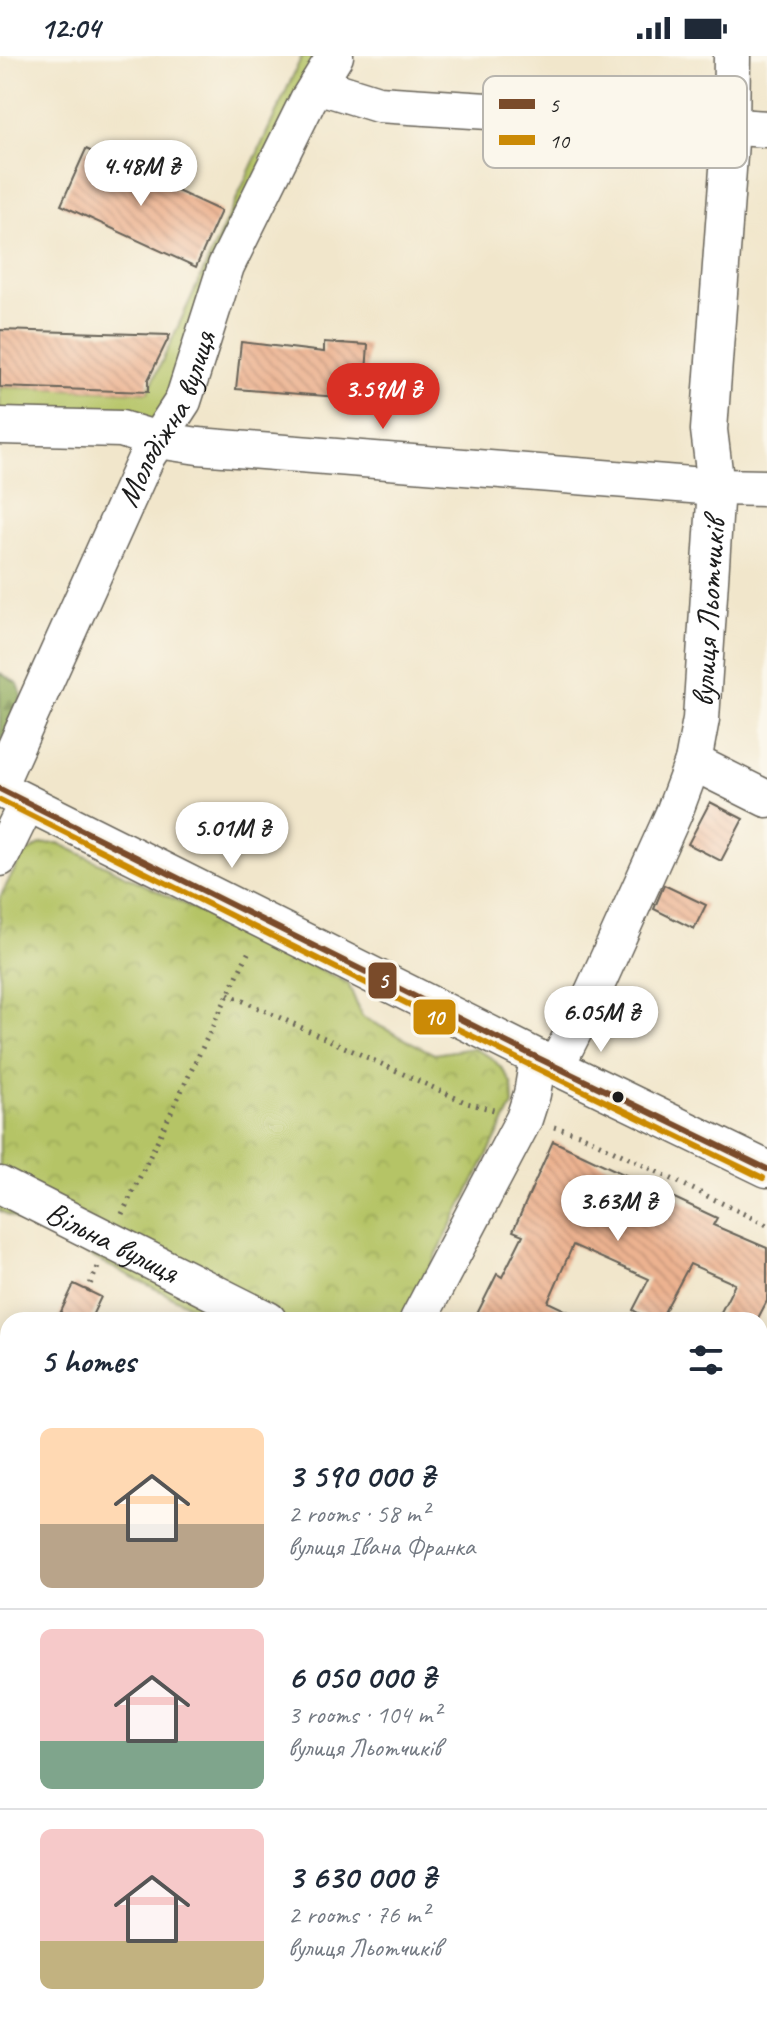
<!DOCTYPE html>
<meta charset="utf-8">
<style>
body{margin:0;font-family:Caveat,sans-serif;background:#f6f6f7;color:#1f2937;height:100vh;display:flex;flex-direction:column;font-size:30px;white-space:nowrap}
*{box-sizing:border-box;margin:0}
p{font-size:26px;color:#747a83}
.icon{flex:none;width:44px;height:44px;fill:none;stroke:currentColor;stroke-width:2;stroke-linecap:round;stroke-linejoin:round}
.map{position:relative;flex:1;overflow:hidden}
.side{position:absolute;left:0px;top:1256px;width:768px;height:714px;display:flex;flex-direction:column;background:#fff;border-radius:24px 24px 0 0;box-shadow:0 4px 20px #0003}
.side>*{flex:none}
.price{position:absolute;translate:-50% -68px;padding:0 18px;border-radius:28px;background:#fff;color:#222;font-size:26px;line-height:52px;filter:drop-shadow(0 2px 4px #0008)}
.price::after{content:'';position:absolute;left:50%;top:48px;width:24px;height:18px;margin-left:-12px;background:inherit;clip-path:polygon(0 0,100% 0,50% 100%)}
.price.selected{background:#d93025;color:#fff}
ul{padding:0;list-style:none}
li{display:flex;align-items:center;gap:24px;height:200px;padding:0 40px}
li+li{border-top:2px solid #e0e1e3}
li span{display:grid;place-items:center;flex:none;width:224px;height:160px;border-radius:12px;color:#555}
li>.icon{margin-inline-start:auto}
span .icon{width:96px;height:96px;fill:#fffc;stroke-width:1}
li b{font-size:34px}
h2{display:flex;justify-content:space-between;align-items:center;height:96px;padding:0 40px;font-size:34px}
.status{display:flex;justify-content:space-between;align-items:center;height:56px;padding:0 40px;background:#fff;direction:ltr}
.status svg{height:22px;fill:currentColor}
.map>svg:first-child{display:block}
</style>
<div class="status"><b>12:04</b><svg viewBox="0 0 49 12"><path d="M0 12V9h3v3zM5 12V6h3v6zM10 12V3h3v9zM15 12V0h3v12zM26 1h20v11H26zM47 4h2v5h-2z"/></svg></div>
<div class="map">
<svg width="767" height="1969" viewBox="0 0 767 1969">
<defs>
<pattern id="forest-firs" width="22" height="20" patternUnits="userSpaceOnUse" patternTransform="scale(2)"><rect width="22" height="20" fill="#90aa5b"/><path d="M5 1l3.5 6h-7zM16 11l3.5 6h-7z" fill="#758a4a"/></pattern>
<pattern id="park-crowns" width="20" height="18" patternUnits="userSpaceOnUse" patternTransform="scale(2)"><rect width="20" height="18" fill="#b5c466"/><path d="M2 6a3 3 0 1 1 6 0M12 15a3 3 0 1 1 6 0" fill="none" stroke="#9ba858"/></pattern>
<pattern id="building-back-hatch" width="6" height="6" patternUnits="userSpaceOnUse" patternTransform="scale(2)"><rect width="6" height="6" fill="#ecb290"/><path d="M-1 5l2 2M0 0l6 6M5-1l2 2" fill="none" stroke="#ca987c"/></pattern>
</defs>
<rect width="100%" height="100%" fill="#fbf7ec"/>
<filter id="ink" filterUnits="userSpaceOnUse"><feTurbulence type="fractalNoise" baseFrequency=".0125" numOctaves="2"/><feDisplacementMap in="SourceGraphic" scale="16" xChannelSelector="R" yChannelSelector="G"/><feConvolveMatrix kernelMatrix="1 2 1 2 8 2 1 2 1" color-interpolation-filters="sRGB"/></filter>
<filter id="wash" filterUnits="userSpaceOnUse"><feTurbulence type="fractalNoise" baseFrequency=".006" numOctaves="4" result="noise"/><feDisplacementMap in="SourceGraphic" scale="32" xChannelSelector="R" yChannelSelector="G"/><feGaussianBlur stdDeviation="1.8" result="paint"/><feColorMatrix in="noise" values="0 0 0 0 0 0 0 0 0 0 0 0 0 0 0 0 0 1.4 0 .05"/><feComposite in="paint" operator="in"/></filter>
<g filter="url(#wash)">
<rect width="100%" height="100%" fill="#f1e6cb"/>
<g fill="#b5c466" stroke="#687041" stroke-width="2">
<path d="M302,0H326L161,368L0,362V331L148,336Z"/>
<path d="M0,1139L251,1264H218L0,1155Z"/>
</g>
<path fill="url(#forest-firs)" stroke="#56633c" stroke-width="2" d="M0,617L18,628L22,640L0,688Z"/>
<path fill="url(#park-crowns)" stroke="#687041" stroke-width="2" d="M58,787L348,927L362,961L434,998L473,992L492,1002L504,1015L512,1029L513,1049L403,1264H288L0,1119V841L22,800L42,788Z"/>
<g id="blocks">
<g fill="url(#building-back-hatch)">
<path d="M86,93L221,155L196,211L61,149Z"/>
<path d="M0,274L170,279L148,324V336L0,331Z"/>
<path d="M241,286L324,296V286L368,289L364,343L236,333Z"/>
<path d="M710,746L743,763L721,805L688,788Z"/>
<path d="M664,829L706,849L694,873L654,853Z"/>
<path d="M553,1085L717,1162L713,1169L767,1192V1245L757,1264H717L735,1228L690,1208L660,1264H651L633,1254L649,1223L573,1189L548,1246L586,1264H474L497,1218L502,1221L523,1179L513,1175Z"/>
<path d="M74,1228L101,1241L90,1264H57Z"/>
</g>
</g>
</g>
<g filter="url(#ink)">
<use href="#blocks" fill-opacity="0" stroke="#676359" stroke-width="2"/>
<g fill="none" stroke-linecap="round" stroke-linejoin="round">
<g stroke="#676359" stroke-width="39">
<g id="minor">
<path d="M317,29L378,48L767,73"/>
<path d="M0,370L121,373L158,384L198,390L716,431L767,432"/>
<path d="M693,706L767,743"/>
<path id="s1" d="M0,726L147,400L183,345L226,210L308,44L335,0"/>
<path d="M0,733L538,1002L767,1113"/>
<path d="M0,802L27,747"/>
<path id="s2" d="M556,1010L590,943L674,757L693,706L701,663L716,431L709,374L731,72L732,0"/>
<path id="s3" d="M0,1129L268,1264"/>
<path d="M418,1264L524,1063L532,1038L538,1002"/>
<path d="M760,1501L767,1505"/>
<path d="M760,1943L767,1928"/>
<path d="M0,1961L17,1969"/>
<path d="M68,1969L72,1962"/>
<path d="M413,1969L416,1962"/>
</g>
</g>
<g stroke="#676359" stroke-width="5" stroke-dasharray="2 6" stroke-linecap="butt">
<path d="M228,938L467,1047L494,1054"/>
<path d="M554,1071L579,1078L767,1169"/>
<path d="M122,1158L250,893"/>
<path d="M87,1235L98,1211"/>
</g>
<use href="#minor" stroke="#fff" stroke-width="36"/>
<g stroke="#fbf7ec" stroke-width="12">
<path id="bus-1" d="M0,733L538,1002L767,1113"/>
</g>
<g stroke="#fbf7ec" stroke-width="12">
<path id="bus-2" d="M0,744L534,1011L763,1122"/>
</g>
<use href="#bus-1" stroke="#7a4b2a" stroke-width="6"/>
<use href="#bus-2" stroke="#cb8a06" stroke-width="6"/>
</g>
</g>
<circle fill="#1c1c1c" stroke="#fbf7ec" stroke-width="3" cx="618" cy="1041" r="7"/>
<g text-anchor="middle" dominant-baseline="central" stroke-width="8" stroke-linejoin="round" paint-order="stroke">
<g font-size="32" fill="#1c1c1c" stroke="#fbf7ec">
<text stroke="none"><textPath href="#s1" startOffset="400">Молодіжна вулиця</textPath></text>
<text stroke="none"><textPath href="#s2" startOffset="484">вулиця Льотчиків</textPath></text>
<text stroke="none"><textPath href="#s3" startOffset="126">Вільна вулиця</textPath></text>
</g>
</g>
<rect x="483" y="20" width="264" height="92" rx="12" fill="#fbf7ec" stroke="#b8b5ae" stroke-width="2"/>
<rect x="499" y="43" width="36" height="10" fill="#7a4b2a"/>
<rect x="499" y="79" width="36" height="10" fill="#cb8a06"/>
<g font-size="22" fill="#1c1c1c">
<text x="549" y="56">5</text>
<text x="549" y="92">10</text>
</g>
<g stroke="#fbf7ec" stroke-width="3">
<rect x="367" y="905" width="31" height="39" rx="8" fill="#7a4b2a"/>
<rect x="412" y="942" width="45" height="38" rx="8" fill="#cb8a06"/>
</g>
<g font-size="22" text-anchor="middle" font-weight="bold" fill="#fff">
<text x="383" y="932">5</text>
<text x="434" y="969">10</text>
</g>
</svg>
<b class="price" style="left:141px;top:152px">4.48M ₴</b>
<b class="price selected" style="left:383px;top:375px">3.59M ₴</b>
<b class="price" style="left:232px;top:814px">5.01M ₴</b>
<b class="price" style="left:601px;top:998px">6.05M ₴</b>
<b class="price" style="left:618px;top:1187px">3.63M ₴</b>
<section class="side">
<h2>5 homes<svg class="icon" aria-label="filters" viewBox="0 0 24 24"><path d="M4 7h16M4 17h16"/><circle cx="9" cy="7" r="2"/><circle cx="15" cy="17" r="2"/></svg></h2>
<ul>
<li><span style="background:linear-gradient(#ffd9b3 60%,#b9a48a 0)"><svg class="icon" aria-label="home" viewBox="0 0 24 24"><path d="M3 11l9-7 9 7M6 9v11h12V9"/></svg></span><div><b>3 590 000 ₴</b><p>2 rooms · 58 m²</p><p>вулиця Івана Франка</p></div></li>
<li><span style="background:linear-gradient(#f6c9c9 70%,#7fa58c 0)"><svg class="icon" aria-label="home" viewBox="0 0 24 24"><path d="M3 11l9-7 9 7M6 9v11h12V9"/></svg></span><div><b>6 050 000 ₴</b><p>3 rooms · 104 m²</p><p>вулиця Льотчиків</p></div></li>
<li><span style="background:linear-gradient(#f6c9c9 70%,#c2b280 0)"><svg class="icon" aria-label="home" viewBox="0 0 24 24"><path d="M3 11l9-7 9 7M6 9v11h12V9"/></svg></span><div><b>3 630 000 ₴</b><p>2 rooms · 76 m²</p><p>вулиця Льотчиків</p></div></li>
</ul>
</section>
</div>
